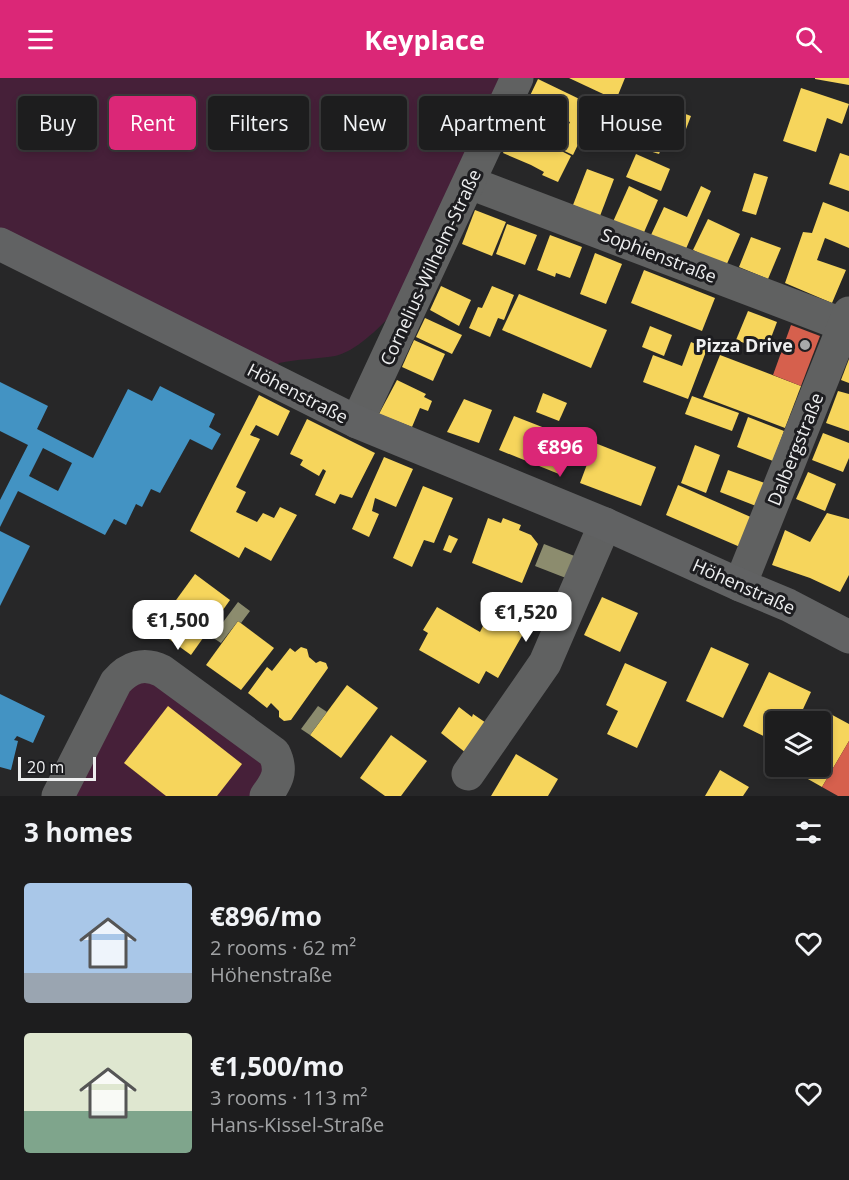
<!DOCTYPE html>
<meta charset="utf-8">
<style>
body{margin:0;font-family:"Open Sans",sans-serif;background:#252627;color:#f1f3f6;height:100vh;display:flex;flex-direction:column;font-size:22px;white-space:nowrap}
*{box-sizing:border-box;margin:0}
p{font-size:20px;color:#a0a2a4}
.icon{flex:none;width:33px;height:33px;fill:none;stroke:currentColor;stroke-width:2;stroke-linecap:round;stroke-linejoin:round}
.map{position:relative;height:718px;overflow:hidden}
.panel{display:flex;flex-direction:column;background:#1d1d1e;flex:1}
.panel>*{flex:none}
.guide{position:absolute;left:18px;top:18px;width:813px;height:54px;display:flex;gap:12px}
.buttons{position:absolute;left:765px;top:633px;display:grid;gap:12px}
.buttons a{display:grid;place-items:center;width:66px;height:66px;border-radius:6px;background:#1d1d1e;box-shadow:0 3px 9px #0003,0 0 0 2px #3b3b3c;font-size:30px}
.scale{position:absolute;left:18px;bottom:15px;width:78px;box-sizing:border-box;padding-left:6px;border:3px solid #eeeff0;border-top:0;font-size:16px;line-height:21px;white-space:nowrap;color:#eeeff0;-webkit-text-stroke:4px #1d1d20;paint-order:stroke}
.price{position:absolute;translate:-50% -51px;padding:0 14px;border-radius:12px;background:#fff;color:#222;font-size:20px;line-height:39px;filter:drop-shadow(0 2px 3px #0008)}
.price::after{content:'';position:absolute;left:50%;top:36px;width:18px;height:14px;margin-left:-9px;background:inherit;clip-path:polygon(0 0,100% 0,50% 100%)}
.price.on{background:#db2777;color:#fff}
ul{padding:0;list-style:none}
li{display:flex;align-items:center;gap:18px;height:150px;padding:0 24px}
li span{display:grid;place-items:center;flex:none;width:168px;height:120px;border-radius:6px;color:#555}
li>.icon{margin-inline-start:auto}
span .icon{width:72px;height:72px;fill:#fffc;stroke-width:1}
li b{font-size:26px}
h2{display:flex;justify-content:space-between;align-items:center;height:72px;padding:0 24px;font-size:26px}
.tag{padding:0 21px;border-radius:6px;background:#1d1d1e;box-shadow:0 3px 9px #0003,0 0 0 2px #3b3b3c;font-size:21px;line-height:54px}
.tag.on{background:#db2777;color:#fff}
header{display:flex;justify-content:space-between;align-items:center;height:78px;padding:0 24px;background:#db2777;color:#fff;font-size:27px;font-weight:700}
.map>svg:first-child{display:block}
</style>
<header><svg class="icon" aria-label="menu" viewBox="0 0 24 24"><path d="M4 6h16M4 12h16M4 18h16"/></svg>Keyplace<svg class="icon" aria-label="search" viewBox="0 0 24 24"><circle cx="10" cy="10" r="6"/><path d="M15 15l6 6"/></svg></header>
<div class="map">
<svg width="849" height="718" viewBox="0 0 849 718">
<rect width="100%" height="100%" fill="#272728"/>
<g fill="#462039">
<path d="M0,0H503L392,236C379,250 355,274 335,278C317,281 297,281 279,285L277,287L0,150Z"/>
<path d="M145,601L256,677L265,690L253,718H70L125,612Z"/>
</g>
<g fill="#f6d55c">
<path d="M569,0H625L616,22Z"/>
<path d="M815,0H849V7L815,1Z"/>
<path d="M538,1L596,29L573,77L558,70L570,44L526,26Z"/>
<path d="M801,10L849,26L842,46L827,40L816,74L783,63Z"/>
<path d="M644,21L691,38L678,72L663,66L659,76L643,71L647,60L632,54Z"/>
<path d="M516,47L544,59L542,63L571,78L558,104L542,97L544,94L531,87L503,75Z"/>
<path d="M840,75L849,78V113L829,106Z"/>
<path d="M636,76L670,91L661,113L626,99Z"/>
<path d="M587,91L614,101L600,138L573,127Z"/>
<path d="M754,95L768,99L756,137L742,133Z"/>
<path d="M629,108L658,122L642,159L612,146Z"/>
<path d="M701,108L711,113L685,173L651,157L664,129L687,139Z"/>
<path d="M823,124L849,134V170L825,160L817,182L846,192L832,225L785,205L803,154L812,155Z"/>
<path d="M475,132L506,144L492,178L462,166Z"/>
<path d="M708,141L740,156L726,188L693,172Z"/>
<path d="M507,146L537,157L525,187L496,176Z"/>
<path d="M550,157L582,169L570,200L556,195L555,199L537,192Z"/>
<path d="M751,159L781,170L768,201L739,189Z"/>
<path d="M595,175L622,186L606,226L580,216Z"/>
<path d="M644,192L715,220L702,253L631,225Z"/>
<path d="M441,208L471,222L459,248L430,232Z"/>
<path d="M492,208L514,217L504,242L498,240L490,259L469,250L478,229L482,230Z"/>
<path d="M519,216L607,252L591,290L502,252Z"/>
<path d="M748,233L777,244L766,273L736,262Z"/>
<path d="M425,240L462,257L452,276L416,259Z"/>
<path d="M650,248L672,257L664,278L642,269Z"/>
<path d="M414,262L445,276L433,303L402,289Z"/>
<path d="M691,264L707,271L688,321L643,304L653,277L682,288Z"/>
<path d="M720,277L801,308L785,350L703,319Z"/>
<path d="M849,281V305L841,302Z"/>
<path d="M397,302L426,316L424,319L432,323L428,333L420,330L412,349L379,336Z"/>
<path d="M838,313L849,316V353L826,345Z"/>
<path d="M543,315L567,325L559,343L536,334Z"/>
<path d="M259,317L290,333L278,358L256,347L250,357L260,361L236,409L246,414L236,434L257,444L263,435L274,440L280,429L297,437L271,483L245,469L239,480L190,453Z"/>
<path d="M692,318L739,335L732,353L685,336Z"/>
<path d="M464,321L492,332L479,365L447,354Z"/>
<path d="M514,338L573,361L559,396L499,372Z"/>
<path d="M748,339L784,353L773,383L737,369Z"/>
<path d="M307,341L375,375L352,420L340,416L335,426L315,417L326,393L323,391L319,398L300,387L303,382L290,376Z"/>
<path d="M823,355L849,365V380L843,394L812,382Z"/>
<path d="M595,365L656,389L641,428L580,405Z"/>
<path d="M695,367L720,377L706,415L681,405Z"/>
<path d="M384,379L413,391L396,429L375,420L372,433L379,436L369,459L352,451Z"/>
<path d="M728,392L765,405L756,428L720,414Z"/>
<path d="M808,394L836,406L825,433L796,421Z"/>
<path d="M678,407L753,440L740,469L666,437Z"/>
<path d="M423,408L453,420L434,465L424,462L412,489L393,480Z"/>
<path d="M827,435L849,441V497L840,514L810,500L772,487L785,452L810,464Z"/>
<path d="M488,440L501,445L503,440L521,447L519,452L531,457L538,466L522,505L472,485Z"/>
<path d="M449,457L458,461L451,475L443,472Z"/>
<path d="M195,496L230,522L191,577L155,551Z"/>
<path d="M602,519L638,535L620,574L584,557Z"/>
<path d="M437,529L480,554L489,536L523,556L498,600L486,593L479,606L419,572L428,555L423,552Z"/>
<path d="M238,543L274,570L241,612L206,587Z"/>
<path d="M711,569L749,586L723,640L686,623Z"/>
<path d="M290,570L295,574L301,569L307,571L309,579L316,585L320,583L326,585L328,590L291,642L284,643L279,639V633L271,625L267,630L248,615L267,589L272,593Z"/>
<path d="M625,585L667,604L637,670L607,656L618,633L606,627Z"/>
<path d="M769,594L811,614L797,644H776V664L743,648Z"/>
<path d="M347,607L378,630L341,680L310,657Z"/>
<path d="M168,628L242,686L217,718H166L124,685Z"/>
<path d="M459,629L472,639L473,636L492,649L471,679L441,655Z"/>
<path d="M825,633L849,646V663L822,709L792,692L794,688H820L819,644Z"/>
<path d="M391,657L427,683L401,718H385L360,700Z"/>
<path d="M516,676L558,701L548,718H491Z"/>
<path d="M720,692L749,709L743,718H705Z"/>
</g>
<g fill="#d6604d">
<path d="M791,247L820,258L801,308L773,297Z"/>
<path d="M849,663V718H838L822,709Z"/>
</g>
<g fill="#4393c3" fill-rule="evenodd">
<path d="M0,304L48,328L37,351L93,380L128,311L152,323L160,308L215,336L209,349L221,356L212,372L190,361L160,415L151,411L142,429L136,426L126,447L114,441L105,457L18,413L0,449V422L28,367L0,353ZM43,370L72,385L58,413L29,398Z"/>
<path d="M0,453L30,468L0,528Z"/>
<path d="M0,616L45,638L33,665L17,658L14,662L18,663L11,692L0,689Z"/>
</g>
<g fill="#8c8c6e">
<path d="M544,466L577,479L571,502L535,488Z"/>
<path d="M238,524L250,533L241,545L238,543L221,565L212,559Z"/>
<path d="M318,628L327,634L310,657L301,651Z"/>
</g>
<g fill="none" stroke-linecap="round" stroke-linejoin="round">
<g stroke="#606161" stroke-width="33">
<path d="M470,105L849,249"/>
<path d="M357,344L517,0"/>
<path d="M740,507L849,235"/>
<path d="M468,696L545,585L605,446"/>
<path d="M58,718L116,604C129,589 144,584 162,593L274,675C283,693 277,703 266,718"/>
</g>
<path stroke="#616263" stroke-width="33" d="M0,166L357,344L605,446L740,507L788,527L849,559"/>
</g>
<circle fill="#a8a9aa" stroke="#1d1d20" stroke-width="2" cx="805" cy="267" r="6"/>
<g text-anchor="middle" dominant-baseline="central" stroke-width="6" stroke-linejoin="round" paint-order="stroke">
<g font-size="18" fill="#eeeff0" stroke="#1d1d20">
<text transform="translate(659 177) rotate(21)">Sophienstraße</text>
<text transform="translate(430 189) rotate(-65)">Cornelius-Wilhelm-Straße</text>
<text transform="translate(298 315) rotate(27)">Höhenstraße</text>
<text transform="translate(795 371) rotate(-68)">Dalbergstraße</text>
<text transform="translate(744 508) rotate(24)">Höhenstraße</text>
</g>
<g font-size="18" font-weight="bold" fill="#eeeff0" stroke="#1d1d20" text-anchor="end">
<text x="793" y="267">Pizza Drive</text>
</g>
</g>
</svg>
<div class="buttons">
<a><svg class="icon" aria-label="layers" viewBox="0 0 24 24"><path d="M12 4l9 5-9 5-9-5zM3 14l9 5 9-5"/></svg></a>
</div>
<div class="scale">20 m</div>
<b class="price on" style="left:560px;top:400px">€896</b>
<b class="price" style="left:526px;top:565px">€1,520</b>
<b class="price" style="left:178px;top:573px">€1,500</b>
<div class="guide">
<a class="tag">Buy</a>
<a class="tag on">Rent</a>
<a class="tag">Filters</a>
<a class="tag">New</a>
<a class="tag">Apartment</a>
<a class="tag">House</a>
</div>
</div>
<section class="panel">
<h2>3 homes<svg class="icon" aria-label="filters" viewBox="0 0 24 24"><path d="M4 7h16M4 17h16"/><circle cx="9" cy="7" r="2"/><circle cx="15" cy="17" r="2"/></svg></h2>
<ul>
<li><span style="background:linear-gradient(#a9c7e8 75%,#9aa5b1 0)"><svg class="icon" aria-label="home" viewBox="0 0 24 24"><path d="M3 11l9-7 9 7M6 9v11h12V9"/></svg></span><div><b>€896/mo</b><p>2 rooms · 62 m²</p><p>Höhenstraße</p></div><svg class="icon" aria-label="heart" viewBox="0 0 24 24"><path d="M12 20l-8-8c-3-5 5-10 8-4 3-6 11-1 8 4z"/></svg></li>
<li><span style="background:linear-gradient(#dfe7d0 65%,#7fa58c 0)"><svg class="icon" aria-label="home" viewBox="0 0 24 24"><path d="M3 11l9-7 9 7M6 9v11h12V9"/></svg></span><div><b>€1,500/mo</b><p>3 rooms · 113 m²</p><p>Hans-Kissel-Straße</p></div><svg class="icon" aria-label="heart" viewBox="0 0 24 24"><path d="M12 20l-8-8c-3-5 5-10 8-4 3-6 11-1 8 4z"/></svg></li>
</ul>
</section>
